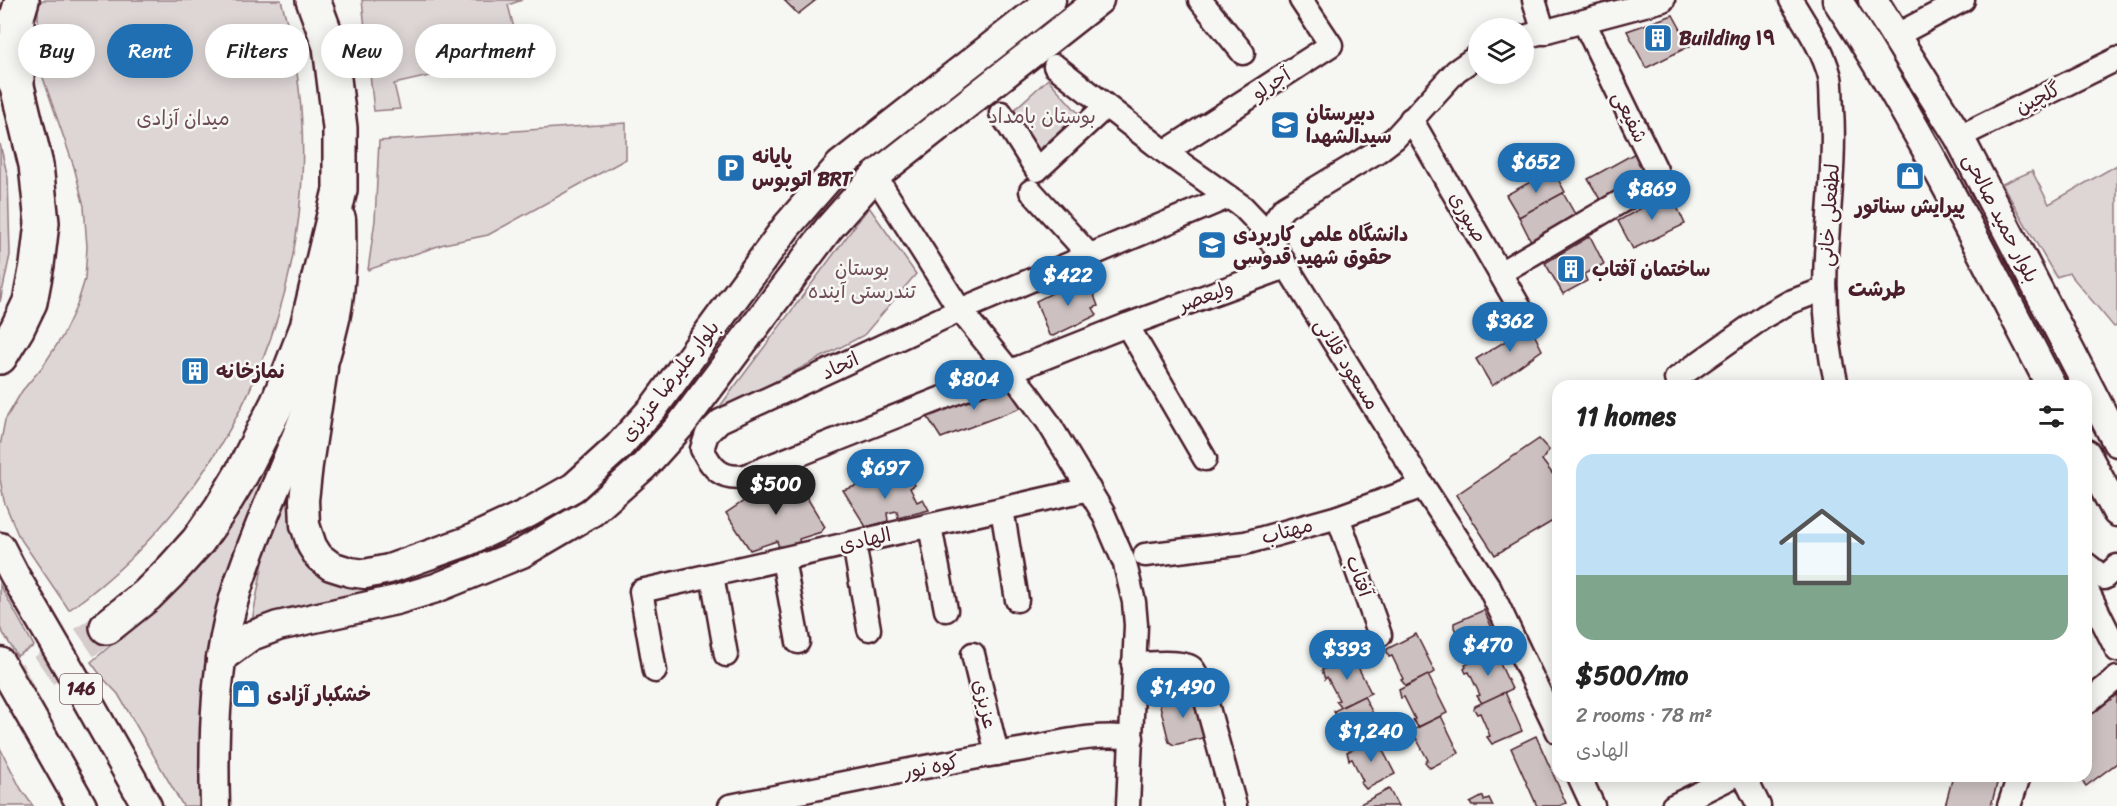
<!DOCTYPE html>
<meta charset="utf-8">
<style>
body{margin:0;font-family:Sriracha,"Playpen Sans Arabic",sans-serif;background:#f2f2f2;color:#222;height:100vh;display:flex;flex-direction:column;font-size:22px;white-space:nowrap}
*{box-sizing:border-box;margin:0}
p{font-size:20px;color:#767676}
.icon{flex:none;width:33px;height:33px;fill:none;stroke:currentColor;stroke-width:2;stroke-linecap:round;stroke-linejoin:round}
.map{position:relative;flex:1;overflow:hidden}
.details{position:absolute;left:1552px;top:380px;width:540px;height:402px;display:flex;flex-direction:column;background:#fff;border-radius:18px;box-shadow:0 3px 15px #0003}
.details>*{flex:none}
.hud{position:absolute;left:18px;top:24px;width:570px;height:54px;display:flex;gap:12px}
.fabs{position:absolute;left:1468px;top:18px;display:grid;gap:12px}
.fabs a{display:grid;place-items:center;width:66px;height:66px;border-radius:50%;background:#fff;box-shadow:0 3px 15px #0003;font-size:30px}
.price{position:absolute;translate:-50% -51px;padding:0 14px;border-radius:21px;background:#1f6fb2;color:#fff;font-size:20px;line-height:39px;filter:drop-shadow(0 2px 3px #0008)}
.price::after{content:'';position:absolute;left:50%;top:36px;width:18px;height:14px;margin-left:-9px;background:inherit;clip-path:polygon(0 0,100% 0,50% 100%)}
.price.active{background:#222;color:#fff}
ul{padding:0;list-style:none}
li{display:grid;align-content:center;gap:12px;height:318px;padding:0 24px}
li span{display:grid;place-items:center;height:186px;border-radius:18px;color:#555}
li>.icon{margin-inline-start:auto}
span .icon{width:108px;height:108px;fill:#fffc;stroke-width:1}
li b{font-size:26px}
h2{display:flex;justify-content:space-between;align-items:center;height:72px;padding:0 24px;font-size:26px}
.pill{padding:0 21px;border-radius:27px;background:#fff;box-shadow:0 3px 15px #0003;font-size:21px;line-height:54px}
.pill.active{background:#1f6fb2;color:#fff}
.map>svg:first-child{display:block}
</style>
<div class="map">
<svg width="2117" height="806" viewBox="0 0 2117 806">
<rect width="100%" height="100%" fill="#f6f6f2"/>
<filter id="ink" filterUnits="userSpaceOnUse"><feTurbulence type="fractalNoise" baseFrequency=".0167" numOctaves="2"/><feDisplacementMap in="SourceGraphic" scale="12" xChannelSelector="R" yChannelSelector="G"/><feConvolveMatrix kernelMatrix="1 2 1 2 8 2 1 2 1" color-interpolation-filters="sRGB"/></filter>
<g filter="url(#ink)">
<g fill="#ddd6d5" stroke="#947a80" stroke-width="1.5">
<path d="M42,0H281C347,225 258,474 69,610L18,535L4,501L0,479V446L5,420L22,391L43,366L62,337L77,305L85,279L87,247L84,206L74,167L40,69L38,28V7Z"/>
<path d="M362,0H522L508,5L521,55L394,84L400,109L374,111Z"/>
<path d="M1048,79L1079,114L1035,153L1005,118Z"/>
<path d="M626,123V159L488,235L444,244L368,270L375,220L379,141Z"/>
<path d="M0,144L8,178L10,255L0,302Z"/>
<path d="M2117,165V326L2114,327L2069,273L2056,277L2002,184L2032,171L2049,204Z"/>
<path d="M869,207L916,274L864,335L715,413Z"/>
<path d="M316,363L249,517L203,806H183L118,694L102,677L91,662L123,635Z"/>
<path d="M311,416L303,551L421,571L423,579L252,621L264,557Z"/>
<path d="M0,585L34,646L17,656L0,628Z"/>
<path d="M0,748L21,789L33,806H0Z"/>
</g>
<g fill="#ccc1c0" stroke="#4a1f2b" stroke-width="1.5">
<path d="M784,0H816L798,14Z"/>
<path d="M1673,15L1690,46L1646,68L1627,31Z"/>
<path d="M1637,152L1647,176L1602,203L1588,179Z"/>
<path d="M1553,170L1565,192L1519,217L1506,195Z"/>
<path d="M1670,192L1685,224L1633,249L1618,221Z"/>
<path d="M1563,193L1576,216L1531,241L1519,217Z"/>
<path d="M1590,236L1604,264L1584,274L1587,281L1563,294L1545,263Z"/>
<path d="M1082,278L1084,285L1090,284L1098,306L1093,308L1097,315L1053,336L1049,335L1036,301Z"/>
<path d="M1526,318L1542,350L1492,386L1476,359L1509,339L1505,330Z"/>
<circle cx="195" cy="371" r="8"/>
<path d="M997,386L1007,388L1021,408L941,438L927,416Z"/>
<path d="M1539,439L1549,450L1542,460L1558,481V518L1495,555L1456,495Z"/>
<path d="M908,473L915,485L910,488L917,502L923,499L929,510L898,518L897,511L887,513L888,521L866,527L843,490L873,481L875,487L887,485L885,479Z"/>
<path d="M793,475L825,527L821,532L799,539L800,544L779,548L777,541L750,550L726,513L768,485Z"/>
<path d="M1484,610L1501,648L1471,662L1466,655L1470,653L1459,630L1456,632L1454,627V623Z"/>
<path d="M1416,634L1435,672L1406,686L1401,680L1403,679L1392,656L1389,657L1387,652V649Z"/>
<path d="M1494,651L1512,689L1482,703L1477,696L1480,695L1469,672L1466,673L1464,669L1466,667L1465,665Z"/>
<path d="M1352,655L1371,693L1341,707L1336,701L1339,700L1327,677L1325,679L1322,670Z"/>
<path d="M1428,675L1447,713L1418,727L1413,720L1415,719L1404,697L1401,698L1399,690Z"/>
<path d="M1195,692L1207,737L1174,745L1169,742L1159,702Z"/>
<path d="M1505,692L1522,731L1492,744L1487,737L1490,736L1480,713L1477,714L1474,709L1475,706Z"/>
<path d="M2117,694V763L2086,786L2078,776H2086V714Z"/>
<path d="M1364,696L1383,733L1353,748L1348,742L1351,740L1339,718L1337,719L1334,711Z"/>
<path d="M1441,716L1459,753L1430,768L1425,762L1428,760L1416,738L1414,739L1411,731Z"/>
<path d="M1536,736L1566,803L1559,806H1537L1511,748Z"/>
<path d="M1376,737L1395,774L1366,789L1360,782L1363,781L1352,759L1349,760L1347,752Z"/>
<path d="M1953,776H1999L1991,806H1945Z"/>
<path d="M1389,789L1398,806H1361L1360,804Z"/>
<path d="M1483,796L1484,800L1489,798L1493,806H1472L1470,803Z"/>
</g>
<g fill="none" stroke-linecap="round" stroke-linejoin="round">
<path stroke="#d4cbca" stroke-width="33" stroke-dasharray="33 16" stroke-linecap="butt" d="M0,692L43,671L107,627"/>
<g stroke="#4a1f2b" stroke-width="27">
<g id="minor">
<path d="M1200,0L1243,53"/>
<path d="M1534,0L1544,33"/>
<path d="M1791,0C1805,24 1823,49 1830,77C1832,87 1831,99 1832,109C1835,153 1830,196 1827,241C1823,290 1825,338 1837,386"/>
<path d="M1897,35L1963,0"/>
<path d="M1524,37L1663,0"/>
<path d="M1055,66L1165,152L1243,207L1263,228L1423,486L1489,587L1558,732"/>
<path d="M1001,113L1037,170L1105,107"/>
<path d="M1411,119L1524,315"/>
<path d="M1959,137L2117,59"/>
<path d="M1165,152L1331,45L1301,0"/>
<path d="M875,176L960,310L1027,393L1048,422L1103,513L1125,564L1134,602L1136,625L1128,806"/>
<path d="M1031,191L1090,256"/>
<path d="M1228,197L960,310L720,421L707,434L702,449C712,468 721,480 745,476L1127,325L1286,267"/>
<path d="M1269,237C1271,225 1276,216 1285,207L1378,151L1395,138L1456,71L1479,55"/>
<path d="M1500,273L1649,185L1657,176L1656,170L1584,22"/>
<path d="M1127,325L1205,459"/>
<path d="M1676,379L1765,316L1790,302L1825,289"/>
<path d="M1002,509L1017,600"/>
<path d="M1338,517L1380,635"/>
<path d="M930,526L946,610"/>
<path d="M854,543L869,629"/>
<path d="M1145,555L1245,543L1338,517L1423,486"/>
<path d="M783,559L798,642"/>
<path d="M2086,564L2104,578L2117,566"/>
<path d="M712,575L726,655"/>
<path d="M2088,592L2117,650"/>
<path d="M973,654L997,754"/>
<path d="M1133,664C1146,664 1184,660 1192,668C1196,672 1199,681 1202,686L1235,806"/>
<path d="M655,671L641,591L1089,489"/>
<path d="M2086,703L2117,678"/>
<path d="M1579,776L1593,806"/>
<path d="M1744,776L1759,806"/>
<path d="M730,806C826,787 922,766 1019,750C1055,744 1095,732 1132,738"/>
<path d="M1673,806L1734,776"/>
<path d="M2009,806L2019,776"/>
</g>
</g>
<g stroke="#4a1f2b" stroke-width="33">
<g id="major">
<path d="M1837,0C1918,123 1983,256 2051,386"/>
<path d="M1873,0L1959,137L2117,442"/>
<path d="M323,368L308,465L304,500L305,525L312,546L319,557L331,566L350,572L365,574L389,569L468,541L528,513L574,487L618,447L654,407L787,226L840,165L1051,0"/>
<path d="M2086,454L2117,512"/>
<path d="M0,547L14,574L78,684L147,806"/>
<path d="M221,658L251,636L278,626L396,600L436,588L522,553L592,512L644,466L680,426L829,228L875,176L1099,0"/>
<path d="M0,662L82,806"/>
<path d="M215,806C213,734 215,659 237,589C266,498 314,413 335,319C342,287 342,252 341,219"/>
</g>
</g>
<g stroke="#4a1f2b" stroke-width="38">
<g id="highway">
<path d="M0,50L17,86L36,165L42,223L37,265L30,302L17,329L0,357"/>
<path d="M17,81V17L22,0"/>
<path d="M107,627L147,595L170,572L198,541L221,508L242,473L278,402L307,327L340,190V128L330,46L313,0"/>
</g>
</g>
<use href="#minor" stroke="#f6f6f2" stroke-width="22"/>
<use href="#major" stroke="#f6f6f2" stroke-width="28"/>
<use href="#highway" stroke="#f6f6f2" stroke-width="33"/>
</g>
</g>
<defs>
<g id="building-square" transform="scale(1.5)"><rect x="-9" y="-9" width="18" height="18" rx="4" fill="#1f6fb2" stroke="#f6f6f2"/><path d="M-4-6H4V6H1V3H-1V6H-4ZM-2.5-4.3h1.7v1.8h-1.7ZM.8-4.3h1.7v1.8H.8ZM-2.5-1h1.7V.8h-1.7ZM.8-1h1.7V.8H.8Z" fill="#fff"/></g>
<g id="school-square" transform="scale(1.5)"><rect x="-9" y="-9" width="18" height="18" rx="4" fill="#1f6fb2" stroke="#f6f6f2"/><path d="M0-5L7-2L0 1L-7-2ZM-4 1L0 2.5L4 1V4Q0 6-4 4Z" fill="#fff"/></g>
<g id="parking-square" transform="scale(1.5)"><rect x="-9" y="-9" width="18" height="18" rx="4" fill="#1f6fb2" stroke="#f6f6f2"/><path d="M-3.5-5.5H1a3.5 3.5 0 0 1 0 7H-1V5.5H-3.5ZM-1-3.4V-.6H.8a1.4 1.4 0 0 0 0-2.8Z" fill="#fff"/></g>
<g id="shop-square" transform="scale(1.5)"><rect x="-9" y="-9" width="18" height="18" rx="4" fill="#1f6fb2" stroke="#f6f6f2"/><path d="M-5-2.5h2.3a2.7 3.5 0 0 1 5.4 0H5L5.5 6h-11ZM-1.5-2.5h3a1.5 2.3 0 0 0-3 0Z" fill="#fff"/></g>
<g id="university-square" transform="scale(1.5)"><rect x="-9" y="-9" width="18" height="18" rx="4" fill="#1f6fb2" stroke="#f6f6f2"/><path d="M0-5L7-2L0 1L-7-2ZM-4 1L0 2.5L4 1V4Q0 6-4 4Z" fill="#fff"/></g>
</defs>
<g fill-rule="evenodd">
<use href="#building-square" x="1658" y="38"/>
<use href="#school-square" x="1285" y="125"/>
<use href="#parking-square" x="731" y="168"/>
<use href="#shop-square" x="1910" y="176"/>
<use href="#university-square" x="1212" y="245"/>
<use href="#building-square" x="1571" y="269"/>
<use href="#building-square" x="195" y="371"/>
<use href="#shop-square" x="246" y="694"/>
</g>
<g text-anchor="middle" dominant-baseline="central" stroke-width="5" stroke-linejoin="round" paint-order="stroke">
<rect fill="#f6f6f2" stroke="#7e6067" stroke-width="1.5" x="60" y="674" width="42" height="30" rx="4.5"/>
<g font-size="18" font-weight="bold" fill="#4a1f2b">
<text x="81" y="689">146</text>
</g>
<g font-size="20" font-weight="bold" fill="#4a1f2b" stroke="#f6f6f2" text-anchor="start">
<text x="1679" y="38">Building ۱۹</text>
<text x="1306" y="113">دبيرستان<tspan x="1306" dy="23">سیدالشهدا</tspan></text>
<text x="752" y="156">پایانه<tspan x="752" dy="23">اتوبوس BRT</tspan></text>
<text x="1910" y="206" text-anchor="middle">پیرایش سناتور</text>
<text x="1233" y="234">دانشگاه علمی کاربردی<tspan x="1233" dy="23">حقوق شهید قدوسی</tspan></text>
<text x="1592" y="269">ساختمان آفتاب</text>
<text x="216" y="371">نمازخانه</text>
<text x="267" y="694">خشکبار آزادی</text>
</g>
<g font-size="20" fill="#4a1f2b" stroke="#f6f6f2">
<text transform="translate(1271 84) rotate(-33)">آجرلو</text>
<text transform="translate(2038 98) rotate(-26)">گلچین</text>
<text transform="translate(1630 117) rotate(64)">شفیعی</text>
<text transform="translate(1829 215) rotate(-86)">لطفعلی خانی</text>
<text transform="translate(1468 217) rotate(60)">صبوری</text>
<text transform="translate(2001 218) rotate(63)">بلوار حمید صالحی</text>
<text transform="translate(1206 296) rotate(-20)">ولیعصر</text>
<text transform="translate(1347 364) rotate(58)">مسعود قلانی</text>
<text transform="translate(840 366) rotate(-25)">اتحاد</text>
<text transform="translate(670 381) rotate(-52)">بلوار علیرضا عزیزی</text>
<text transform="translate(1287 531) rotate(-15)">مهتاب</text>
<text transform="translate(865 540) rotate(-13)">الهادی</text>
<text transform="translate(1359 576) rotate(70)">آفتاب</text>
<text transform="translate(985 704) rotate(77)">عزیزی</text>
<text transform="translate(931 767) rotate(-11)">کوه نور</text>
</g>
<g font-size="20" fill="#6f4d56" stroke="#f6f6f2">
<text x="1042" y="116">بوستان بامداد</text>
<text x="183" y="118">میدان آزادی</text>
<text x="862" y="268">بوستان<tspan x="862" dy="23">تندرستی آینده</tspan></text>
</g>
<g font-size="21" font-weight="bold" fill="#4a1f2b" stroke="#f6f6f2">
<text x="1877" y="289">طرشت</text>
</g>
</g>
</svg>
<div class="fabs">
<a><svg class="icon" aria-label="layers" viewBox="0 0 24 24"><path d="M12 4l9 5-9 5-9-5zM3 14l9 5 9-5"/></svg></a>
</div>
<b class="price" style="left:1536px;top:194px">$652</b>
<b class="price" style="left:1652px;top:221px">$869</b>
<b class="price" style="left:1068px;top:307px">$422</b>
<b class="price" style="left:1510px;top:353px">$362</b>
<b class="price" style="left:974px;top:411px">$804</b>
<b class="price" style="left:885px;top:500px">$697</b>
<b class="price active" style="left:776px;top:516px">$500</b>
<b class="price" style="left:1488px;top:677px">$470</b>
<b class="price" style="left:1347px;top:681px">$393</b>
<b class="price" style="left:1183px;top:719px">$1,490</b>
<b class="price" style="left:1371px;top:763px">$1,240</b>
<div class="hud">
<a class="pill">Buy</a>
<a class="pill active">Rent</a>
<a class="pill">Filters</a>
<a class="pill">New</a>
<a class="pill">Apartment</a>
</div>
<section class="details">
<h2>11 homes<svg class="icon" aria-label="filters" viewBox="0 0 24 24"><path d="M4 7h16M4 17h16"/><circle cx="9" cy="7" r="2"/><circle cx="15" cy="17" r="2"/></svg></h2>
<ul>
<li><span style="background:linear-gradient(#bfe0f5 65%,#7fa58c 0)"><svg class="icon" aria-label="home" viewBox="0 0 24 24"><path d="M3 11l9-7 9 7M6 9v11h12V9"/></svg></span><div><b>$500/mo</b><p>2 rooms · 78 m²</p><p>الهادی</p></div></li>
</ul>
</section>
</div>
